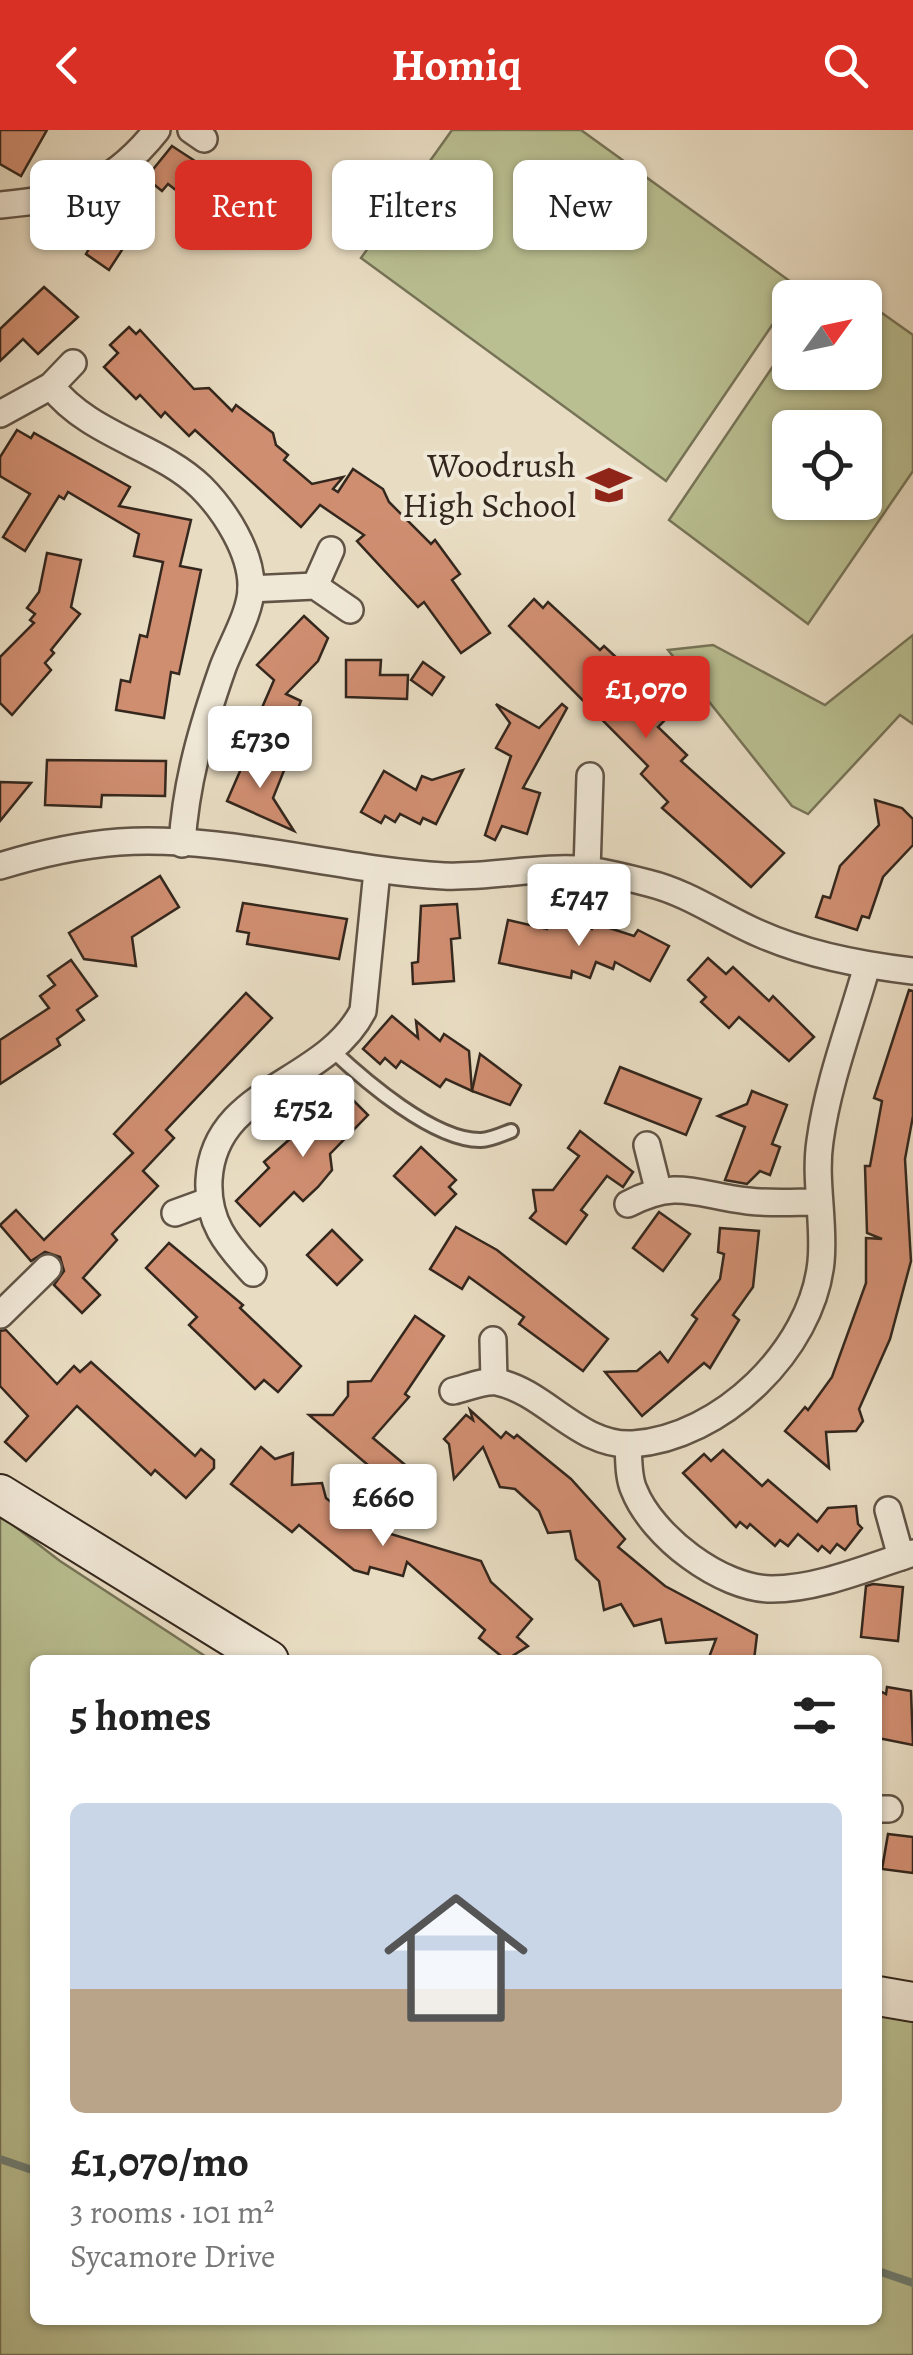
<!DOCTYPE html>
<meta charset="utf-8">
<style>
body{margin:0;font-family:Alegreya,serif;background:#f6f6f6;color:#222;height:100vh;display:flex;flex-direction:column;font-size:38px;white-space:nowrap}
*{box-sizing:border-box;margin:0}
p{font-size:32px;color:#767676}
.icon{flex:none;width:55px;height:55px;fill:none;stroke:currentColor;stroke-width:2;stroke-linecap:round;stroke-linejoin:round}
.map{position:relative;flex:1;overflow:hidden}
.details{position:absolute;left:30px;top:1525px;width:852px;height:670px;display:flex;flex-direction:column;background:#fff;border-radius:15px;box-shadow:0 2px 8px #0004}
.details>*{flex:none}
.guide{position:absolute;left:30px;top:30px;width:855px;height:90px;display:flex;gap:20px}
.needle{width:65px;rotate:57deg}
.buttons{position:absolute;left:772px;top:150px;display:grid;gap:20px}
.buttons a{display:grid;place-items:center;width:110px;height:110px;border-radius:15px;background:#fff;box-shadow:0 2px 8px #0004;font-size:50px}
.price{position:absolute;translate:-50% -85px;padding:0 22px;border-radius:10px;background:#fff;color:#222;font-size:32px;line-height:65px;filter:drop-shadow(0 2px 5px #0008)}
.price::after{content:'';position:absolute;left:50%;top:60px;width:30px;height:22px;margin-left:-15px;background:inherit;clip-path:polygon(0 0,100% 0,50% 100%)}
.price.active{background:#d93025;color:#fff}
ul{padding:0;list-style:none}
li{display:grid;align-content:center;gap:20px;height:530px;padding:0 40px}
li span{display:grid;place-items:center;height:310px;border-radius:15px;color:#555}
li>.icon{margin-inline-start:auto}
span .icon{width:180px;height:180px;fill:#fffc;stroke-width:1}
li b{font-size:42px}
h2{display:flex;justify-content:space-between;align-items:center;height:120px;padding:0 40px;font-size:42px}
.chip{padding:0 35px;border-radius:15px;background:#fff;box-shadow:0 2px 8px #0004;font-size:35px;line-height:90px}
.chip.active{background:#d93025;color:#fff}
header{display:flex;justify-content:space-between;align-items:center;height:130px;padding:0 40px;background:#d93025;color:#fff;font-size:45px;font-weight:700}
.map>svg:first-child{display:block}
</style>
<header><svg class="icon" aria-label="back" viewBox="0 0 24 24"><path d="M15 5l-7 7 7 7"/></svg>Homiq<svg class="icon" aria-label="search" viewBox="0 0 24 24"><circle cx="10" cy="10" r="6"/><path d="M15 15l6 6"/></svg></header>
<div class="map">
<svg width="913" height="2225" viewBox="0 0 913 2225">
<rect width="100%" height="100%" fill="#e8dcc2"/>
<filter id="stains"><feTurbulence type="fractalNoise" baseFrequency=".002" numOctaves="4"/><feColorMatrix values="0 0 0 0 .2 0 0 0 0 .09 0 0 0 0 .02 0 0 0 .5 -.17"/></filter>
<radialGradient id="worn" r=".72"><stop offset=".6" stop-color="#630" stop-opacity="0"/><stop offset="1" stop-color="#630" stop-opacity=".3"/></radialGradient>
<g fill="#b9bf91" stroke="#767357" stroke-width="2.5" fill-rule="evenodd">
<path d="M452,0H581L798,157L666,351L361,128Z"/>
<path d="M865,171L913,205V341L808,494L669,390L790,211V242H865ZM790,298H865V372H790Z"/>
<path d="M913,505V594L900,585L808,684L792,676L668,520L713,515L825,575Z"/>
<path d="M0,1385L60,1431L211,1530H35V2190H878V1886L913,1889V2225H0Z"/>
</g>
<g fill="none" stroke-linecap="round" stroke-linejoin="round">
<g stroke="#6f8077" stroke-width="8">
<path d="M0,2029L35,2041"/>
<path d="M878,2141L913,2153"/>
</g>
</g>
<g fill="#d08e71" stroke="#34271d" stroke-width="2.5">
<path d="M0,0H47L21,46L0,34Z"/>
<path d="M172,16L221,48L199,78L168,54L162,61L146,48Z"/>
<path d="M106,88L131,106L109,140L86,124Z"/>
<path d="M44,157L78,187L38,224L23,209L0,231V199Z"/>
<path d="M129,197L136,204L140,200L194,259L209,258L232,281L236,275L273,303L276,315L288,325L284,330L312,354L343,347L333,359L338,362L353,339L383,359L389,372L431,414L435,410L460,444L452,450L490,503L461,523L424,472L418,477L357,411L364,405L320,375L301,397L195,300L189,306L165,282L161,287L140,265L136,269L104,237L118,223L110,215Z"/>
<path d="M17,300L31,308L34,303L130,357L119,376L191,390L180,436L201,440L179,544L171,542L164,588L116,580L121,550L130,552L140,505L147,507L163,432L134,426L139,404L68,362L64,369L59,366L25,421L3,407L30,364L0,346V327Z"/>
<path d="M47,423L81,430L71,477L80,484L51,520L54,523L45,533L51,540L12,585L0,573V527L34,493L30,490L35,484L27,478L39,462Z"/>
<path d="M534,469L543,478L548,472L600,520L604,516L633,543L625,550L665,590L658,597L687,625L681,631L784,723L751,757L662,678L668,672L641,644L648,636L509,496Z"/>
<path d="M304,486L328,508L318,531L286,564L301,571L295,586L305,590L296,610L251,603L274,550L257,535Z"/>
<path d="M346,530H381L380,545H408L407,569L346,567Z"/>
<path d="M423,532L444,547L432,565L411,550Z"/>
<path d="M496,574L539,598L562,574L567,578L523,658L540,663L527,704L502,696L495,710L485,705L511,626L496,618L510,593Z"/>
<path d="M47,630L166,631L165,666L102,665L101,677L45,675Z"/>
<path d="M244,632L287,633L273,668L294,701L227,671Z"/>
<path d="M463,640L436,694L423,688L420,694L400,684L395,692L385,686L381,693L361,682L384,641L416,660L422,646L432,650Z"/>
<path d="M0,652L31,653L0,691Z"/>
<path d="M875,670L902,678L913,689V715L883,747L869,788L862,786L857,800L816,787L823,766L830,768L840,736L879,695Z"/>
<path d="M160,746L179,777L132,807L136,836L84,829L69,803Z"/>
<path d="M243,773L347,789L339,829L247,814L249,803L237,801Z"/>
<path d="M457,774L460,808L451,809L454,851L413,854L412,833L418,832L421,776Z"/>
<path d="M508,790L547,799L549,790L592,799L594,793L634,806L638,800L669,816L650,851L615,832L613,839L596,832L590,848L572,841L571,848L499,833Z"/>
<path d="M708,828L726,844L733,837L769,871L773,866L814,907L789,931L739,887L729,898L701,872L706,867L688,850Z"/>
<path d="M71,830L97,866L77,880L84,890L57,909L60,915L0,954V910L49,878L40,866L55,855L48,846Z"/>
<path d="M909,860L913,861V986L905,1029L911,1131L890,1209L859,1279L863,1291L856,1301L826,1302L829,1338L785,1301L805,1277L808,1280L832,1247L866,1153V1108L882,1109L867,1103L865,1036H870L882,971L874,968Z"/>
<path d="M246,863L272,888L166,1000L174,1008L143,1041L158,1056L112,1104L117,1110L83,1148L100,1165L82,1183L54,1155L64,1141L60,1127L45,1122L31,1131L0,1095L16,1080L44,1110L133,1023L114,1004Z"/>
<path d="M392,886L418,908L416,891L440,911L444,904L469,921L472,961L446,949L440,957L401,931L396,938L385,928L380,934L363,919Z"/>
<path d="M480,924L521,955L510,975L472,961Z"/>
<path d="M620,937L701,969L686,1005L605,973Z"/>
<path d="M344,961L368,985L330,1024L332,1040L318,1057L303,1071L294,1062L260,1096L236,1071L269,1038L264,1032Z"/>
<path d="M752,961L787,975L772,1014L780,1017L770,1045L760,1041L747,1054L725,1050L745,997L718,986L747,974Z"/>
<path d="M580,1001L633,1042L623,1057L607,1046L581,1080L587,1085L566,1114L530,1088L536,1081L533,1060H553L579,1026L568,1018Z"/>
<path d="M421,1017L456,1050L449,1057L456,1064L435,1085L394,1046Z"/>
<path d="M659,1082L690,1104L663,1141L633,1118Z"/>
<path d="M456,1097L497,1120L608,1209L583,1241L519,1194L524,1187L469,1147L462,1159L430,1139Z"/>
<path d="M720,1098L759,1101L753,1157L733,1185L739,1190L710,1238L704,1233L642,1286L605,1242L637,1241L660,1222L668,1232L697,1189L692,1185L720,1149L724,1124L718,1122Z"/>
<path d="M332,1100L362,1130L337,1155L307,1125Z"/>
<path d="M169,1113L243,1175L240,1178L301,1236L278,1262L264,1250L255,1259L189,1195L197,1187L146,1138Z"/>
<path d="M415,1186L444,1206L405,1264L409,1267L373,1308L410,1339L395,1358L309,1285H333L348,1266V1252L371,1251Z"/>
<path d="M6,1200L57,1254L74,1236L80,1242L91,1232L195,1326L201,1319L214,1330V1338L186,1368L155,1340L151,1345L77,1276L26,1331L5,1312L28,1286L0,1256V1201Z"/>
<path d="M470,1280L501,1308L506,1302L514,1308L517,1305L571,1349L625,1409L618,1417L665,1456L757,1505L754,1530H708L716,1509L666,1513L661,1489L634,1496L621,1474L604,1480L599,1451L576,1429L570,1401L548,1403L539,1381L515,1359L500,1357L483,1317L454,1349L449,1314L444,1309L466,1285L473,1290Z"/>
<path d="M261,1317L275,1329L293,1323L292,1355L322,1353L326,1368L341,1380L354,1379L368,1392L364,1396L481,1431L491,1452L532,1489L517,1507L528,1516L506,1530L479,1508L485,1500L407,1432L403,1446L370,1437L368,1444L354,1440L299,1395L292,1402L231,1354Z"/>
<path d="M723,1320L762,1356L768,1350L817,1392L828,1378L856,1376L858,1394L862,1398L845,1420L837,1414L830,1423L822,1416L818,1421L798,1404L788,1416L780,1410L775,1416L750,1394L747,1398L740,1392L736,1397L683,1343L704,1324L711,1331Z"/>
<path d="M873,1454L903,1457L898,1511L861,1507L866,1456Z"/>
<path d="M887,1557L911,1561L913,1615L878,1608V1560L886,1564Z"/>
<path d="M888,1704L913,1707V1743L882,1739Z"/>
</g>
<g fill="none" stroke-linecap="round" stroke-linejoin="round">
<g stroke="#615446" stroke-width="18">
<path id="lane" d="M332,920C364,950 434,1011 481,1010C490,1010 503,1004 511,1001"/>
</g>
<g stroke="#615446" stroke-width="30">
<g id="street">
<path d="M191,0L204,9"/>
<path d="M0,75C72,68 110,59 157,0"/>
<path d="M51,256C90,306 159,316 201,357C225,381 252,423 251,458C251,482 231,515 223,537C202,597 186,651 182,714"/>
<path d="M0,284L51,256L73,233"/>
<path d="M315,456L331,420"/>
<path d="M251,459L315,456L350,480"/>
<path d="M0,736C39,724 79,715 119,712C227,705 337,740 444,746C492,748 541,735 589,740C608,743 629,748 648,753C689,763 721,787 758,803C807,825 860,835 913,841"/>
<path d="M587,740L590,646"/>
<path d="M647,1015L658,1059"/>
<path d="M628,1074C678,1048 696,1065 748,1071C772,1074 796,1072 819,1072"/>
<path d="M175,1083L208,1071"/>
<path d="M253,1143C226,1114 207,1091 209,1050C214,957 324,956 363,881L377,741"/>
<path d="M0,1185L48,1138"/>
<path d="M493,1210L494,1251"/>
<path d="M453,1261C466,1258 485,1250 497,1252C546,1262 579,1317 633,1314C721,1308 812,1220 821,1132C825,1092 814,1051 820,1011C828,952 851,893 867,836"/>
<path d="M628,1315C629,1329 628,1347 634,1360C652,1406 721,1459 772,1459C818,1459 869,1437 913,1423"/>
<path d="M888,1380L901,1427"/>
<path d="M878,1679H889"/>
</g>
</g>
<g stroke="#34271d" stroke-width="42">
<g id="secondary">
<path d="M0,1364L269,1530"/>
<path d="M878,1866L913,1872"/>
</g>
</g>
<use href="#lane" stroke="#f0e8d7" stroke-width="12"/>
<use href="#street" stroke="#f0e8d7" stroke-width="25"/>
<use href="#secondary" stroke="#f0e8d7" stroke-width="38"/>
</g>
<defs>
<g id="school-bare" transform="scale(3.45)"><path d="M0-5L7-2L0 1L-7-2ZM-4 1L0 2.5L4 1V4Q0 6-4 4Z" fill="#8f2418" stroke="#f0e8d7" stroke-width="2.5" paint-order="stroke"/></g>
</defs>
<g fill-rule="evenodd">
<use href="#school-bare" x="609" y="355"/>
</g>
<g text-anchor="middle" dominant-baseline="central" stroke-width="8" stroke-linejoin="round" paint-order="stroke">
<g font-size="35" fill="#34271d" stroke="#f0e8d7" text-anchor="end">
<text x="576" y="335">Woodrush<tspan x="576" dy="40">High School</tspan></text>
</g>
</g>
<rect width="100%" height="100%" filter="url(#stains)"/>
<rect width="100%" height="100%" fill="url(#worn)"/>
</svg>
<div class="buttons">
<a><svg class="needle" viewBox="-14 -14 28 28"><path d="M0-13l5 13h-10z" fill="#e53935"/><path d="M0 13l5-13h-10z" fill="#767676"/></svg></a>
<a><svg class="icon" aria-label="locate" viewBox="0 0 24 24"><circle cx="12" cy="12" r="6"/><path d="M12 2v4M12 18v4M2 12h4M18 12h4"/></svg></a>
</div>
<b class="price active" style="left:646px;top:611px">£1,070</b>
<b class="price" style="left:260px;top:661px">£730</b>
<b class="price" style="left:579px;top:819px">£747</b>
<b class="price" style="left:303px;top:1030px">£752</b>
<b class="price" style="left:383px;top:1419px">£660</b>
<div class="guide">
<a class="chip">Buy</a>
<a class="chip active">Rent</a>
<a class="chip">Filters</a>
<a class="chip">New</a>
</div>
<section class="details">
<h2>5 homes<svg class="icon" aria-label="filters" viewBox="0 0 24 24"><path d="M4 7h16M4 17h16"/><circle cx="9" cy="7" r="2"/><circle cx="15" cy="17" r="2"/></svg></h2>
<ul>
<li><span style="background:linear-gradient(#c9d6e8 60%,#b9a48a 0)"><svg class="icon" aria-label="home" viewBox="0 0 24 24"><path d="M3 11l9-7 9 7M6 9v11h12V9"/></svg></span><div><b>£1,070/mo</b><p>3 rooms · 101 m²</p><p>Sycamore Drive</p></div></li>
</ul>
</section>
</div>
